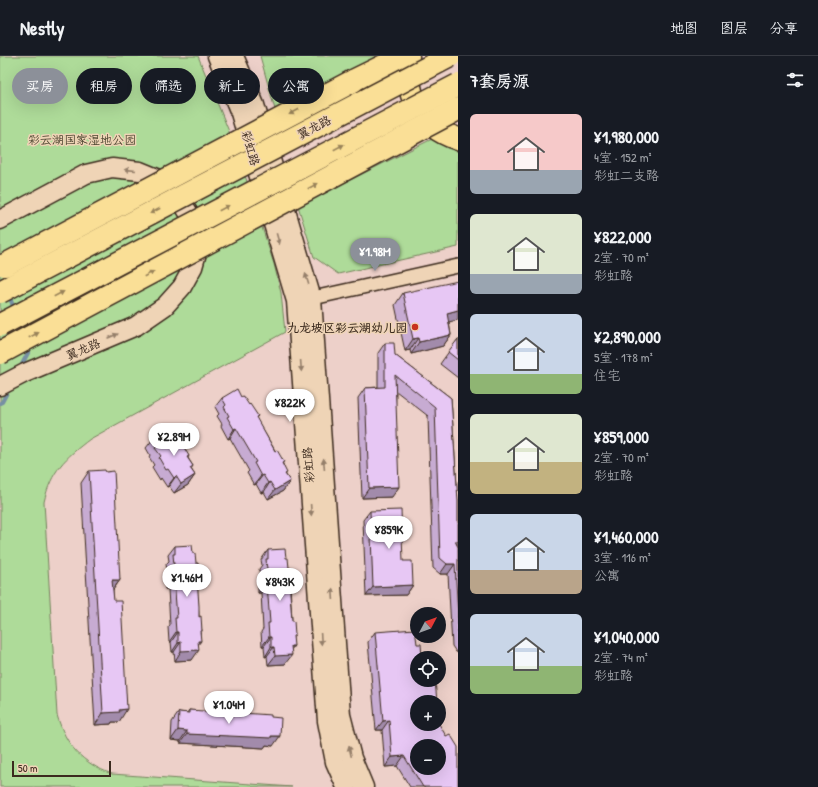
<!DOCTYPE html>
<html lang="zh">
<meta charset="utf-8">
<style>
body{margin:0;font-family:"Patrick Hand","LXGW WenKai TC",sans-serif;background:#242831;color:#f1f3f6;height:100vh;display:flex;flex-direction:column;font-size:15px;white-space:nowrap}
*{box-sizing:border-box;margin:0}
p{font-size:13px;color:#9ea1a6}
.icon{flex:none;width:22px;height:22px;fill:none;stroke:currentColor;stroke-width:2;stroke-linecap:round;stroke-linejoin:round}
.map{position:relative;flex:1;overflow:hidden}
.side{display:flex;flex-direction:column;background:#171b24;width:360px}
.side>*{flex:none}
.banner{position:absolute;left:12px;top:12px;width:380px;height:36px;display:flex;gap:8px}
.needle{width:26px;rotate:49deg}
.controls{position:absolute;left:410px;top:551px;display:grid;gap:8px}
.controls a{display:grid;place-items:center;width:36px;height:36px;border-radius:50%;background:#171b24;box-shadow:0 4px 16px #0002;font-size:20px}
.scale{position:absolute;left:12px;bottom:10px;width:99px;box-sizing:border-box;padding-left:4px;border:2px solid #3b2a1e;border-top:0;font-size:11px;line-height:14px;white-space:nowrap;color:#3b2a1e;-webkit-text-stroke:3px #efd4b6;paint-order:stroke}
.price{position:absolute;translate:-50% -34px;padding:0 9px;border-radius:14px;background:#fff;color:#222;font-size:13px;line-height:26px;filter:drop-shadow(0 1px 2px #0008)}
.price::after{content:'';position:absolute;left:50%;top:24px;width:12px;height:9px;margin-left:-6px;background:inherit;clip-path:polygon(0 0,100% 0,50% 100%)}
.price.selected{background:#8c9099;color:#fff}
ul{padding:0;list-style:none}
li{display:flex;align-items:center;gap:12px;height:100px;padding:0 12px}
li span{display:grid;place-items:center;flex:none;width:112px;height:80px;border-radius:6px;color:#555}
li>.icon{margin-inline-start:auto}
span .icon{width:48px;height:48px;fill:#fffc;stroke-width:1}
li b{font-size:17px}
h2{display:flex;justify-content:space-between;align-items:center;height:48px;padding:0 12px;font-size:17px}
.chip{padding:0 14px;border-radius:18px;background:#171b24;box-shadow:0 4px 16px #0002;font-size:14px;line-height:36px}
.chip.selected{background:#8c9099;color:#fff}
header{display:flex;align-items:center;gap:24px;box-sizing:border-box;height:56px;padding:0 20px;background:#171b24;border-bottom:1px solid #363941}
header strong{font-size:19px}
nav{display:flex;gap:22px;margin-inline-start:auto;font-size:14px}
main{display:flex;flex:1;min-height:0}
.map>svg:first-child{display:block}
</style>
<header>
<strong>Nestly</strong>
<nav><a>地图</a><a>图层</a><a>分享</a></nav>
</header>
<main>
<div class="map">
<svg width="458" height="731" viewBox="0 0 458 731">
<rect width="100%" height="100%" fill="#edd0c9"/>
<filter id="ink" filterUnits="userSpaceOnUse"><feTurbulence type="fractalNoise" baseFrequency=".025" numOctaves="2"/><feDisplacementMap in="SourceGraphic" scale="8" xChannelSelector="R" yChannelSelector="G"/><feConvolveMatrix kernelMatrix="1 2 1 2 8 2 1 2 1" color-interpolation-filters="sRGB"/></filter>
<g filter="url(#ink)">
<g fill="#aedb99" stroke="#74825c">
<path d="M0,0H198L237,95L274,208L281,237L285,276L90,383C65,402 51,415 44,446L57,659C66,690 82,707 112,718L292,731H0Z"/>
<path d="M260,0H396L393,13L281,75Z"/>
<path d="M458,70V191L338,218L314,201L298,150Z"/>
</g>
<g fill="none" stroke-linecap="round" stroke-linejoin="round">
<g stroke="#768fa3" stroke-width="4">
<path d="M9,239L14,253"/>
<path d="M20,312L29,295L28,290"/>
<path d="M0,347L2,346L9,333"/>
</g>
<g stroke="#3b2a1e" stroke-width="16">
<path id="minor" d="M304,244L458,210"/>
</g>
<g stroke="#3b2a1e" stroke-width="21">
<g id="secondary">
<path d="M217,0L240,57L296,245L327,665L335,706L346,731"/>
<path d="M234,0L255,49L312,243L341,659L352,702L364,731"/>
<path d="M0,164L86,118L112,112L140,115L162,124L177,138L191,161L199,190L193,211L182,231L165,250L136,270L25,317L0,330"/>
</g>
</g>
<g stroke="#3b2a1e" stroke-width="25">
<g id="trunk">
<path d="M408,0C407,42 417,69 458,83"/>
<path d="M353,25L404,0"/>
</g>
</g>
<use href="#minor" stroke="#efd4b6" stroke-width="13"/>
<use href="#secondary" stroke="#efd4b6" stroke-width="18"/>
<use href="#trunk" stroke="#fadf96" stroke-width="22"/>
<g stroke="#3b2a1e" stroke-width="25" stroke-linecap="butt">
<g id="trunk-bridge">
<path d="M5,209L353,25"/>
<path d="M0,236L450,0"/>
<path d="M0,269L458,29"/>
<path d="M0,297L458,53"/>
</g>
</g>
<use href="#trunk-bridge" stroke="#fadf96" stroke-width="22"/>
</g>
<g fill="#c7abd2" stroke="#3b2a1e">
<path d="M403,237L449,266L451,279L443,290L411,298L410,294L405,295L395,249Z"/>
<path d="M458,283V322L440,308Z"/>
<path d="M385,287L395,299L451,342L458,445V597L456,596L452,590L448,518H440L433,512L428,360L396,335L392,441L362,442L358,342L365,332L378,331V297Z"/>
<path d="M241,341L258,360L256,362L283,408L286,419L290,425L283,435L268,443L264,436L261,437L256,428L254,429L247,417L249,415L230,382L228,383L221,370L222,368L217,360L219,358L215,351L222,342Z"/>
<path d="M172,381L180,389L189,400L188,402L193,410L191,413L195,419L188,429L174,437L169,430L167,431L161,422L160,424L152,411L154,409L149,401L150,399L146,392L153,383Z"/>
<path d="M89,415L120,524L113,534L119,666H112L111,668L95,669L81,427Z"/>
<path d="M370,455L403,505L413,529L406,539L366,540L363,464Z"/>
<path d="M175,490L193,497L197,525L199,561L202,575L200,578L198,589L192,604L175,605L174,596H172L171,586H169L168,571L170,569L168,533H165V518L167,515L166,508L169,505L168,499Z"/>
<path d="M268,494L286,502L290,529L293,582L291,593L285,608L268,609L267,600L265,601L264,590H262L261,576L263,573L261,537H258V523L260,520L259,513L262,509L261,504Z"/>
<path d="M375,576L417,646L458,731H410L397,710L385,711L382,674H376L368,586Z"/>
<path d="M189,654L218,658L240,660L242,657L273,690L266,689L264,692L180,687V685L171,684L172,666L179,656L187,657Z"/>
</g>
<g fill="#a28bab" stroke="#3b2a1e">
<path d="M458,254V264L439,268L447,257Z"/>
<path d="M451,279L443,290L411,298L419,286Z"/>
<path d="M418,282L410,294L405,295L413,283Z"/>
<path d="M236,372L230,382L228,383L234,373Z"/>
<path d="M195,419L188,429L174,437L181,428Z"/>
<path d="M263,419L256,428L254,429L261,420Z"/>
<path d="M176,420L169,430L167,431L174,422Z"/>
<path d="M290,425L283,435L268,443L275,434Z"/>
<path d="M270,426L264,436L261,437L268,427Z"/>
<path d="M399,431L392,441L362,442L369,432Z"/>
<path d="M455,485H458V495Z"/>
<path d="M447,508H455L448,518H440Z"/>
<path d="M172,523H174L168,533H165Z"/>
<path d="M112,524H120L111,536Z"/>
<path d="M265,528H267L261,537H258Z"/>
<path d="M413,529L406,539L366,540L373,531Z"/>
<path d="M176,576H178L171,586H169Z"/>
<path d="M269,581H271L264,590H262Z"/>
<path d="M198,585H201L194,594H199L192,604L175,605L181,595Z"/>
<path d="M181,586L174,596H172L178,587Z"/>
<path d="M291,590H294L287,599H292L285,608L268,609L275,600Z"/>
<path d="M271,591H274L267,600L265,601Z"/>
<path d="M127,653L119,666H112L111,668L95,669L103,657L119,654Z"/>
<path d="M389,664L382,674H376L383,665Z"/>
<path d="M178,674L187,675L180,685L171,684Z"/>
<path d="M187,678L271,680H280L273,690L266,689L264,692L180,687Z"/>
<path d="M404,700L397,710L385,711L392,701Z"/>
</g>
<g fill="#e7c7f4" stroke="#3b2a1e" fill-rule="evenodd">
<path d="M458,225V254L447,257L451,279L419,286L418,282L413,283L403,237Z"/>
<path d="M458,283V304L448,296Z"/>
<path d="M385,287H394L395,299L451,342L458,445V485H455L458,491V562L455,508H447L440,502L435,351L395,319L399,431L369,432L365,332L385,331Z"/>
<path d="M237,333L241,341L243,340L249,349L250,348L258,360L256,361L275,395L277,394L284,406L282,407L287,417L285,418L290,425L275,434L270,426L268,427L263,419L261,420L254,407L256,406L236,372L234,373L227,361L229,360L224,351L226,349L222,342Z"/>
<path d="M168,374L172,381L174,380L180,389L182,388L189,400L187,401L193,410L190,412L195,419L181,428L176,420L174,422L168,413L166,414L159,402L161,400L155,392L158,390L153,383Z"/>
<path d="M105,414L106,416L114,415L120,524H112L114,545H121L127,653L119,654L120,656L103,657L89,415Z"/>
<path d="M401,454L403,505H412L413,529L373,531L370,455Z"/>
<path d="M192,489L193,497H195L196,507H198L199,522H197L199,550V561L201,560L202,575H200L201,585H198L199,594L181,595V586L178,587V576H176L175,562H177L174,523H172L171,509H174L173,498H175V490Z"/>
<path d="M285,493L286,502H288L289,512H291L292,526H290V537L292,565H294L295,579L293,580L294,590H291L292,599L275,600L274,591H271V581H269L268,567H270L267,528H265L264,514L267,513L266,503H268V494Z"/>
<path d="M415,573L417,588H421L422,602H417V624H435L437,646H417V668H439L446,680L450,678L458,691V731H423L404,700L392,701L389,664L383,665L375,576ZM417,690H439V712H417Z"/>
<path d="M189,654L218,656V658L241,660L242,657L271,659V661L281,662L280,680H271V682L187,678V675L178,674L179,656L189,657Z"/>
</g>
<defs><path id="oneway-solid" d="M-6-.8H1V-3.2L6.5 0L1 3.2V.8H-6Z"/></defs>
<g fill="#9a845a">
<use href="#oneway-solid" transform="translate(294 56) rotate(152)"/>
<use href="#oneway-solid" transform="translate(339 91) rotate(-28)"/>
<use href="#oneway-solid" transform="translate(313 130) rotate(-28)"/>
<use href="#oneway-solid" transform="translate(224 152) rotate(-28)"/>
<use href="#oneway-solid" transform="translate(155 155) rotate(152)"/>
<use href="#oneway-solid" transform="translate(149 218) rotate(-28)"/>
<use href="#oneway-solid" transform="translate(59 238) rotate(-28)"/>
<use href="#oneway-solid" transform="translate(34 279) rotate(-28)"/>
</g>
<g fill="#957f6a">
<use href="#oneway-solid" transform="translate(130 114) rotate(-175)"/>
<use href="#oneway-solid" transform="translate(278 183) rotate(74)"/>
<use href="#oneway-solid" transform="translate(307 223) rotate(-107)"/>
<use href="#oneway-solid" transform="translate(113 280) rotate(-23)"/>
<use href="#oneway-solid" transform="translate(301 310) rotate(86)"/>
<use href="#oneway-solid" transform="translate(324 408) rotate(-94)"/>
<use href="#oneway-solid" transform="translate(311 454) rotate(86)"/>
<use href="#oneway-solid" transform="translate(333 538) rotate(-94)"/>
<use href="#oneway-solid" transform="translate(321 583) rotate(86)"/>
<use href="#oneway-solid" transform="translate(350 695) rotate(-103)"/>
</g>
</g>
<circle fill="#c8321e" stroke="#efd4b6" stroke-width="1.5" cx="415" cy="271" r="4"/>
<g text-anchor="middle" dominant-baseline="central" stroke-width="3" stroke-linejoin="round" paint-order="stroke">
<g font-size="12" fill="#3b2a1e" stroke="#efd4b6">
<text transform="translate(314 71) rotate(-28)">翼龙路</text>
<text transform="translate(251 92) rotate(74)">彩虹路</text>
<text transform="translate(83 293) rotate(-23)">翼龙路</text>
<text transform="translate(308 409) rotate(-94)">彩虹路</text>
</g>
<g font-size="12" fill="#4c4530" stroke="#efd4b6">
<text x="82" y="83">彩云湖国家湿地公园</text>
</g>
<g font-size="12" font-weight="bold" fill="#3b2a1e" stroke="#efd4b6" text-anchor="end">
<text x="407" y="271">九龙坡区彩云湖幼儿园</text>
</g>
</g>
</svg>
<div class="controls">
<a><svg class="needle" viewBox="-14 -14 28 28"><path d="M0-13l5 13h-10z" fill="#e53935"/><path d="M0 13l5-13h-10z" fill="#9ea1a6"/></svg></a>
<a><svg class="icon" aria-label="locate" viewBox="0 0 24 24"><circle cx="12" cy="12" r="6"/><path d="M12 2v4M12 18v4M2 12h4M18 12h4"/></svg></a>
<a>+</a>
<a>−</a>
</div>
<div class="scale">50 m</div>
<b class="price selected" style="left:375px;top:216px">¥1.98M</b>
<b class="price" style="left:290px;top:367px">¥822K</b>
<b class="price" style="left:174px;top:401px">¥2.89M</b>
<b class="price" style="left:389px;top:494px">¥859K</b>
<b class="price" style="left:187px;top:542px">¥1.46M</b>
<b class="price" style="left:280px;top:546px">¥843K</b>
<b class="price" style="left:229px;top:669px">¥1.04M</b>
<div class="banner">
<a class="chip selected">买房</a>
<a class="chip">租房</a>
<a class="chip">筛选</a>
<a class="chip">新上</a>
<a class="chip">公寓</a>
</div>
</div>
<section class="side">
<h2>7套房源<svg class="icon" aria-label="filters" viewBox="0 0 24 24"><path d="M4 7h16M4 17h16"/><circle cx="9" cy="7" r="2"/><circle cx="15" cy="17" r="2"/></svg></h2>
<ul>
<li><span style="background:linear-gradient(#f6c9c9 70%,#9aa5b1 0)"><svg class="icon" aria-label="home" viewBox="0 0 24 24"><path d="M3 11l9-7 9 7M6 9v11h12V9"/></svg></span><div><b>¥1,980,000</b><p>4室 · 152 m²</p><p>彩虹二支路</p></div></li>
<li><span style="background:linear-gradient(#dfe7d0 75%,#9aa5b1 0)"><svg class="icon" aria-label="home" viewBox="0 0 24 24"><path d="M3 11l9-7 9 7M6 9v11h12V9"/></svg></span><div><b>¥822,000</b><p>2室 · 70 m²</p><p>彩虹路</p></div></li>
<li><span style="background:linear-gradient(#c9d6e8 75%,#8fb573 0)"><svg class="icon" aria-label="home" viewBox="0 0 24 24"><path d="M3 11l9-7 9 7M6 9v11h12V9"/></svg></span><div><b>¥2,890,000</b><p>5室 · 178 m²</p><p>住宅</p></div></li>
<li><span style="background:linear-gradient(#dfe7d0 60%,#c2b280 0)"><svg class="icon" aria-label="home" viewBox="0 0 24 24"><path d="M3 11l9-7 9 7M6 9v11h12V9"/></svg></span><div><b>¥859,000</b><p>2室 · 70 m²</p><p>彩虹路</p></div></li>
<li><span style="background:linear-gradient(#c9d6e8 70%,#b9a48a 0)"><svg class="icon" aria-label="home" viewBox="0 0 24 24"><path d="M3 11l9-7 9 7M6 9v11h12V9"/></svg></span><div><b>¥1,460,000</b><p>3室 · 116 m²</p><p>公寓</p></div></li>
<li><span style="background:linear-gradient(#c9d6e8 65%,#8fb573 0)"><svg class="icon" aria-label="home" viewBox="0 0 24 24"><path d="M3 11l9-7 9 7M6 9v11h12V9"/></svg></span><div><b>¥1,040,000</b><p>2室 · 74 m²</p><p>彩虹路</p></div></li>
</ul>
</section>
</main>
